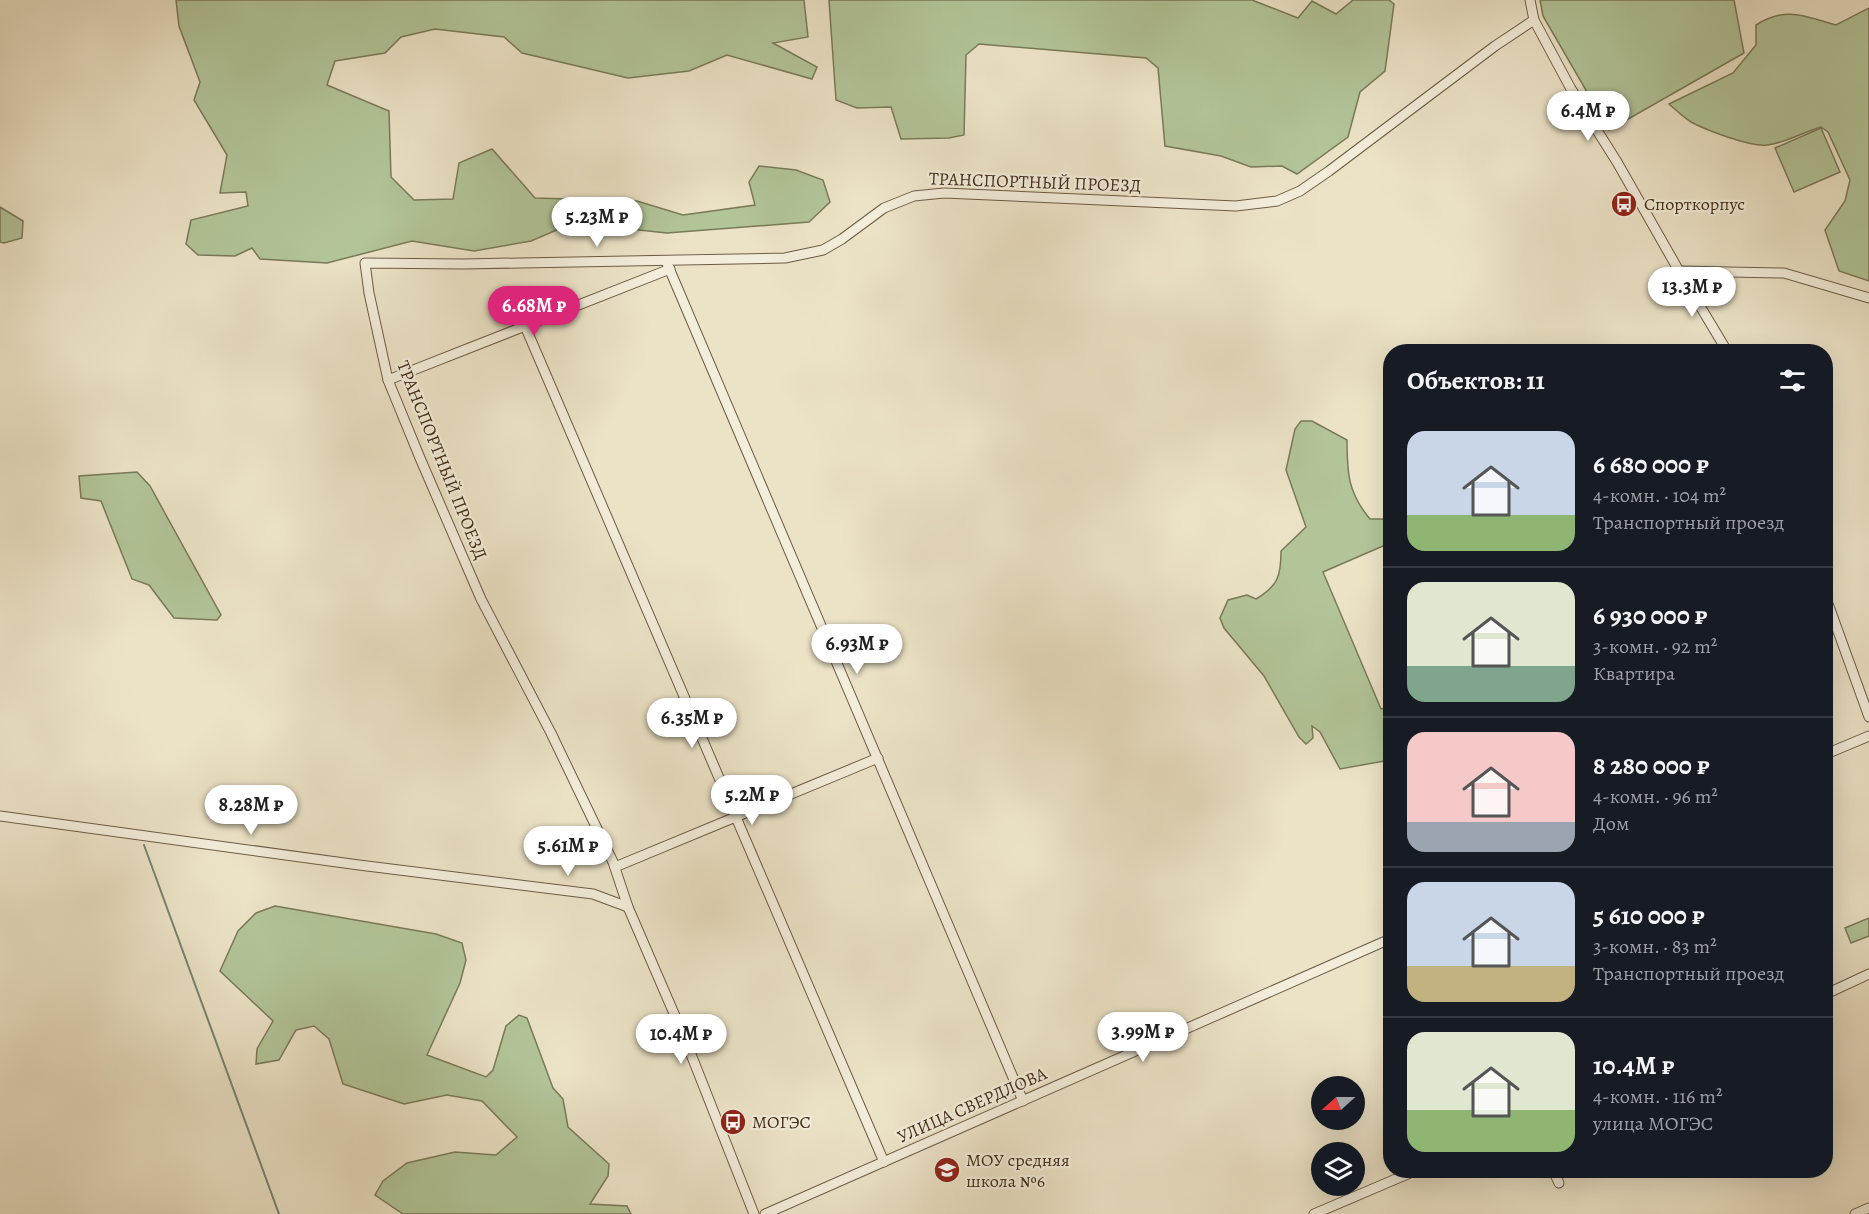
<!DOCTYPE html>
<html lang="ru">
<meta charset="utf-8">
<style>
body{margin:0;font-family:Alegreya,serif;background:#242831;color:#f1f3f6;height:100vh;display:flex;flex-direction:column;font-size:22px;white-space:nowrap}
*{box-sizing:border-box;margin:0}
p{font-size:20px;color:#9ea1a6}
.icon{flex:none;width:33px;height:33px;fill:none;stroke:currentColor;stroke-width:2;stroke-linecap:round;stroke-linejoin:round}
.map{position:relative;flex:1;overflow:hidden}
.details{position:absolute;left:1383px;top:344px;width:450px;height:834px;display:flex;flex-direction:column;background:#171b24;border-radius:24px;box-shadow:0 6px 24px #0002}
.details>*{flex:none}
.needle{width:39px;rotate:249deg}
.controls{position:absolute;left:1311px;top:1076px;display:grid;gap:12px}
.controls a{display:grid;place-items:center;width:54px;height:54px;border-radius:50%;background:#171b24;box-shadow:0 6px 24px #0002;font-size:30px}
.price{position:absolute;translate:-50% -51px;padding:0 14px;border-radius:21px;background:#fff;color:#222;font-size:20px;line-height:39px;filter:drop-shadow(0 2px 3px #0008)}
.price::after{content:'';position:absolute;left:50%;top:36px;width:18px;height:14px;margin-left:-9px;background:inherit;clip-path:polygon(0 0,100% 0,50% 100%)}
.price.selected{background:#db2777;color:#fff}
ul{padding:0;list-style:none}
li{display:flex;align-items:center;gap:18px;height:150px;padding:0 24px}
li+li{border-top:2px solid #363941}
li span{display:grid;place-items:center;flex:none;width:168px;height:120px;border-radius:18px;color:#555}
li>.icon{margin-inline-start:auto}
span .icon{width:72px;height:72px;fill:#fffc;stroke-width:1}
li b{font-size:26px}
h2{display:flex;justify-content:space-between;align-items:center;height:72px;padding:0 24px;font-size:26px}
.map>svg:first-child{display:block}
</style>
<div class="map">
<svg width="1869" height="1214" viewBox="0 0 1869 1214">
<rect width="100%" height="100%" fill="#ece3c7"/>
<filter id="stains"><feTurbulence type="fractalNoise" baseFrequency=".00333" numOctaves="4"/><feColorMatrix values="0 0 0 0 .2 0 0 0 0 .09 0 0 0 0 .02 0 0 0 .5 -.17"/></filter>
<radialGradient id="worn" r=".72"><stop offset=".6" stop-color="#630" stop-opacity="0"/><stop offset="1" stop-color="#630" stop-opacity=".3"/></radialGradient>
<g fill="#b2c599" stroke="#7a7a58" stroke-width="1.5">
<path d="M176,0H804L808,37L773,43L817,67L812,79L727,55L689,71L628,78L522,53L504,37L435,29L401,37L385,53L335,61L327,85L389,111L391,177L414,200L453,199L459,163L492,149L535,198L637,201L683,215L755,205L749,182L759,166L796,170L823,180L830,202L809,222L667,233L573,223L531,241L474,251L412,241L327,263L260,259L252,248L235,256L198,255L186,244L191,220L248,206L246,192L220,193L227,155L194,100L200,82L179,26Z"/>
<path d="M829,0H1252L1298,18L1312,1L1336,14L1353,0H1389L1394,4L1385,71L1360,92L1348,137L1297,174L1282,166L1251,167L1221,156L1165,146L1158,68L1146,58L979,44L966,55L964,135L949,138L901,139L891,107L857,108L836,100Z"/>
<path d="M1540,0H1734L1744,53L1609,130L1543,16Z"/>
<path d="M1869,8V281L1839,271L1825,230L1845,201L1850,180L1828,132L1821,127C1803,132 1786,143 1767,145C1750,147 1706,130 1691,122C1683,117 1676,110 1669,104L1733,73L1756,45V25C1786,6 1804,16 1836,25Z"/>
<path d="M1821,128L1840,172L1794,192L1775,148Z"/>
<path d="M0,207L23,221L22,238L4,243L0,242Z"/>
<path d="M1301,421H1312L1347,440C1347,473 1348,493 1370,519H1390V543L1323,572L1381,709L1390,707V760L1340,769L1320,732L1312,726L1313,738L1306,744L1299,737L1264,676L1224,628L1220,618L1228,600L1247,595L1256,599C1278,586 1281,576 1281,551L1306,527L1286,470L1295,429Z"/>
<path d="M137,472L150,486L221,615L217,620L174,618L149,585L132,579L101,501L81,498L79,476Z"/>
<path d="M275,906L436,934L462,943L466,960L460,983L427,1055L486,1077L493,1070L506,1026L519,1015L527,1018L553,1088L563,1099L568,1127L609,1164L608,1176L590,1204L627,1206L631,1214H403L375,1195L383,1181L407,1163L455,1152L496,1155L517,1137L482,1101L447,1095L404,1104L343,1084L329,1039L314,1026L296,1030L279,1060L256,1064L257,1049L273,1021L220,971L238,931L256,913Z"/>
<path d="M1869,918V936L1851,943L1845,928Z"/>
</g>
<g fill="none" stroke-linecap="round" stroke-linejoin="round">
<path stroke="#768573" stroke-width="2" d="M144,845L279,1214"/>
<g stroke="#6c5c44" stroke-width="11">
<g id="minor">
<path d="M1530,0L1534,20L1571,89L1617,162L1679,271L1727,351"/>
<path d="M666,261L1023,1101"/>
<path d="M1679,271L1784,273L1869,298"/>
<path d="M525,326L884,1162"/>
<path d="M388,380L670,269"/>
<path d="M1826,598L1869,717"/>
<path d="M1826,754L1869,736"/>
<path d="M0,816L359,865L593,894L628,907"/>
<path d="M615,867L878,758"/>
<path d="M1826,994L1869,974"/>
<path d="M1553,1170L1559,1183"/>
<path d="M754,1214L685,1039L628,907L613,862L551,733L481,599L420,458L388,380L369,293L365,263L463,264L785,258L823,250L842,239L884,208L914,196L944,193L1236,206L1277,201L1300,191L1329,171L1495,46L1534,20"/>
<path d="M765,1214L1390,939"/>
<path d="M1314,1214L1417,1170"/>
<path d="M1855,1214L1869,1208"/>
</g>
</g>
<use href="#minor" stroke="#f3eddb" stroke-width="9"/>
</g>
<defs>
<g id="bus-disc" transform="scale(1.35)"><circle r="9.5" fill="#8f2418" stroke="#f3eddb"/><path d="M-5-6H5V4H4V6H2V4H-2V6H-4V4H-5ZM-3.5-4V0h7V-4ZM-3.5 1.2v1.5H-2V1.2ZM2 1.2v1.5H3.5V1.2Z" fill="#fff"/></g>
<g id="school-disc" transform="scale(1.35)"><circle r="9.5" fill="#8f2418" stroke="#f3eddb"/><path d="M0-5L7-2L0 1L-7-2ZM-4 1L0 2.5L4 1V4Q0 6-4 4Z" fill="#fff"/></g>
</defs>
<g fill-rule="evenodd">
<use href="#bus-disc" x="1624" y="204"/>
<use href="#bus-disc" x="733" y="1122"/>
<use href="#school-disc" x="947" y="1170"/>
</g>
<g text-anchor="middle" dominant-baseline="central" stroke-width="4.5" stroke-linejoin="round" paint-order="stroke">
<g font-size="18" fill="#412f18" stroke="#f3eddb">
<text transform="translate(1035 182) rotate(2)">ТРАНСПОРТНЫЙ ПРОЕЗД</text>
<text transform="translate(442 460) rotate(68)">ТРАНСПОРТНЫЙ ПРОЕЗД</text>
<text transform="translate(972 1105) rotate(-24)">УЛИЦА СВЕРДЛОВА</text>
</g>
<g font-size="18" fill="#412f18" stroke="#f3eddb" text-anchor="start">
<text x="1644" y="204">Спорткорпус</text>
<text x="752" y="1122">МОГЭС</text>
<text x="966" y="1160">МОУ средняя<tspan x="966" dy="21">школа №6</tspan></text>
</g>
</g>
<rect width="100%" height="100%" filter="url(#stains)"/>
<rect width="100%" height="100%" fill="url(#worn)"/>
</svg>
<div class="controls">
<a><svg class="needle" viewBox="-14 -14 28 28"><path d="M0-13l5 13h-10z" fill="#e53935"/><path d="M0 13l5-13h-10z" fill="#9ea1a6"/></svg></a>
<a><svg class="icon" aria-label="layers" viewBox="0 0 24 24"><path d="M12 4l9 5-9 5-9-5zM3 14l9 5 9-5"/></svg></a>
</div>
<b class="price" style="left:1588px;top:142px">6.4M ₽</b>
<b class="price" style="left:597px;top:248px">5.23M ₽</b>
<b class="price" style="left:1692px;top:318px">13.3M ₽</b>
<b class="price selected" style="left:534px;top:337px">6.68M ₽</b>
<b class="price" style="left:857px;top:675px">6.93M ₽</b>
<b class="price" style="left:692px;top:749px">6.35M ₽</b>
<b class="price" style="left:752px;top:826px">5.2M ₽</b>
<b class="price" style="left:251px;top:836px">8.28M ₽</b>
<b class="price" style="left:568px;top:877px">5.61M ₽</b>
<b class="price" style="left:1143px;top:1063px">3.99M ₽</b>
<b class="price" style="left:681px;top:1065px">10.4M ₽</b>
<section class="details">
<h2>Объектов: 11<svg class="icon" aria-label="filters" viewBox="0 0 24 24"><path d="M4 7h16M4 17h16"/><circle cx="9" cy="7" r="2"/><circle cx="15" cy="17" r="2"/></svg></h2>
<ul>
<li><span style="background:linear-gradient(#c9d6e8 70%,#8fb573 0)"><svg class="icon" aria-label="home" viewBox="0 0 24 24"><path d="M3 11l9-7 9 7M6 9v11h12V9"/></svg></span><div><b>6 680 000 ₽</b><p>4-комн. · 104 m²</p><p>Транспортный проезд</p></div></li>
<li><span style="background:linear-gradient(#dfe7d0 70%,#7fa58c 0)"><svg class="icon" aria-label="home" viewBox="0 0 24 24"><path d="M3 11l9-7 9 7M6 9v11h12V9"/></svg></span><div><b>6 930 000 ₽</b><p>3-комн. · 92 m²</p><p>Квартира</p></div></li>
<li><span style="background:linear-gradient(#f6c9c9 75%,#9aa5b1 0)"><svg class="icon" aria-label="home" viewBox="0 0 24 24"><path d="M3 11l9-7 9 7M6 9v11h12V9"/></svg></span><div><b>8 280 000 ₽</b><p>4-комн. · 96 m²</p><p>Дом</p></div></li>
<li><span style="background:linear-gradient(#c9d6e8 70%,#c2b280 0)"><svg class="icon" aria-label="home" viewBox="0 0 24 24"><path d="M3 11l9-7 9 7M6 9v11h12V9"/></svg></span><div><b>5 610 000 ₽</b><p>3-комн. · 83 m²</p><p>Транспортный проезд</p></div></li>
<li><span style="background:linear-gradient(#dfe7d0 65%,#8fb573 0)"><svg class="icon" aria-label="home" viewBox="0 0 24 24"><path d="M3 11l9-7 9 7M6 9v11h12V9"/></svg></span><div><b>10.4M ₽</b><p>4-комн. · 116 m²</p><p>улица МОГЭС</p></div></li>
</ul>
</section>
</div>
